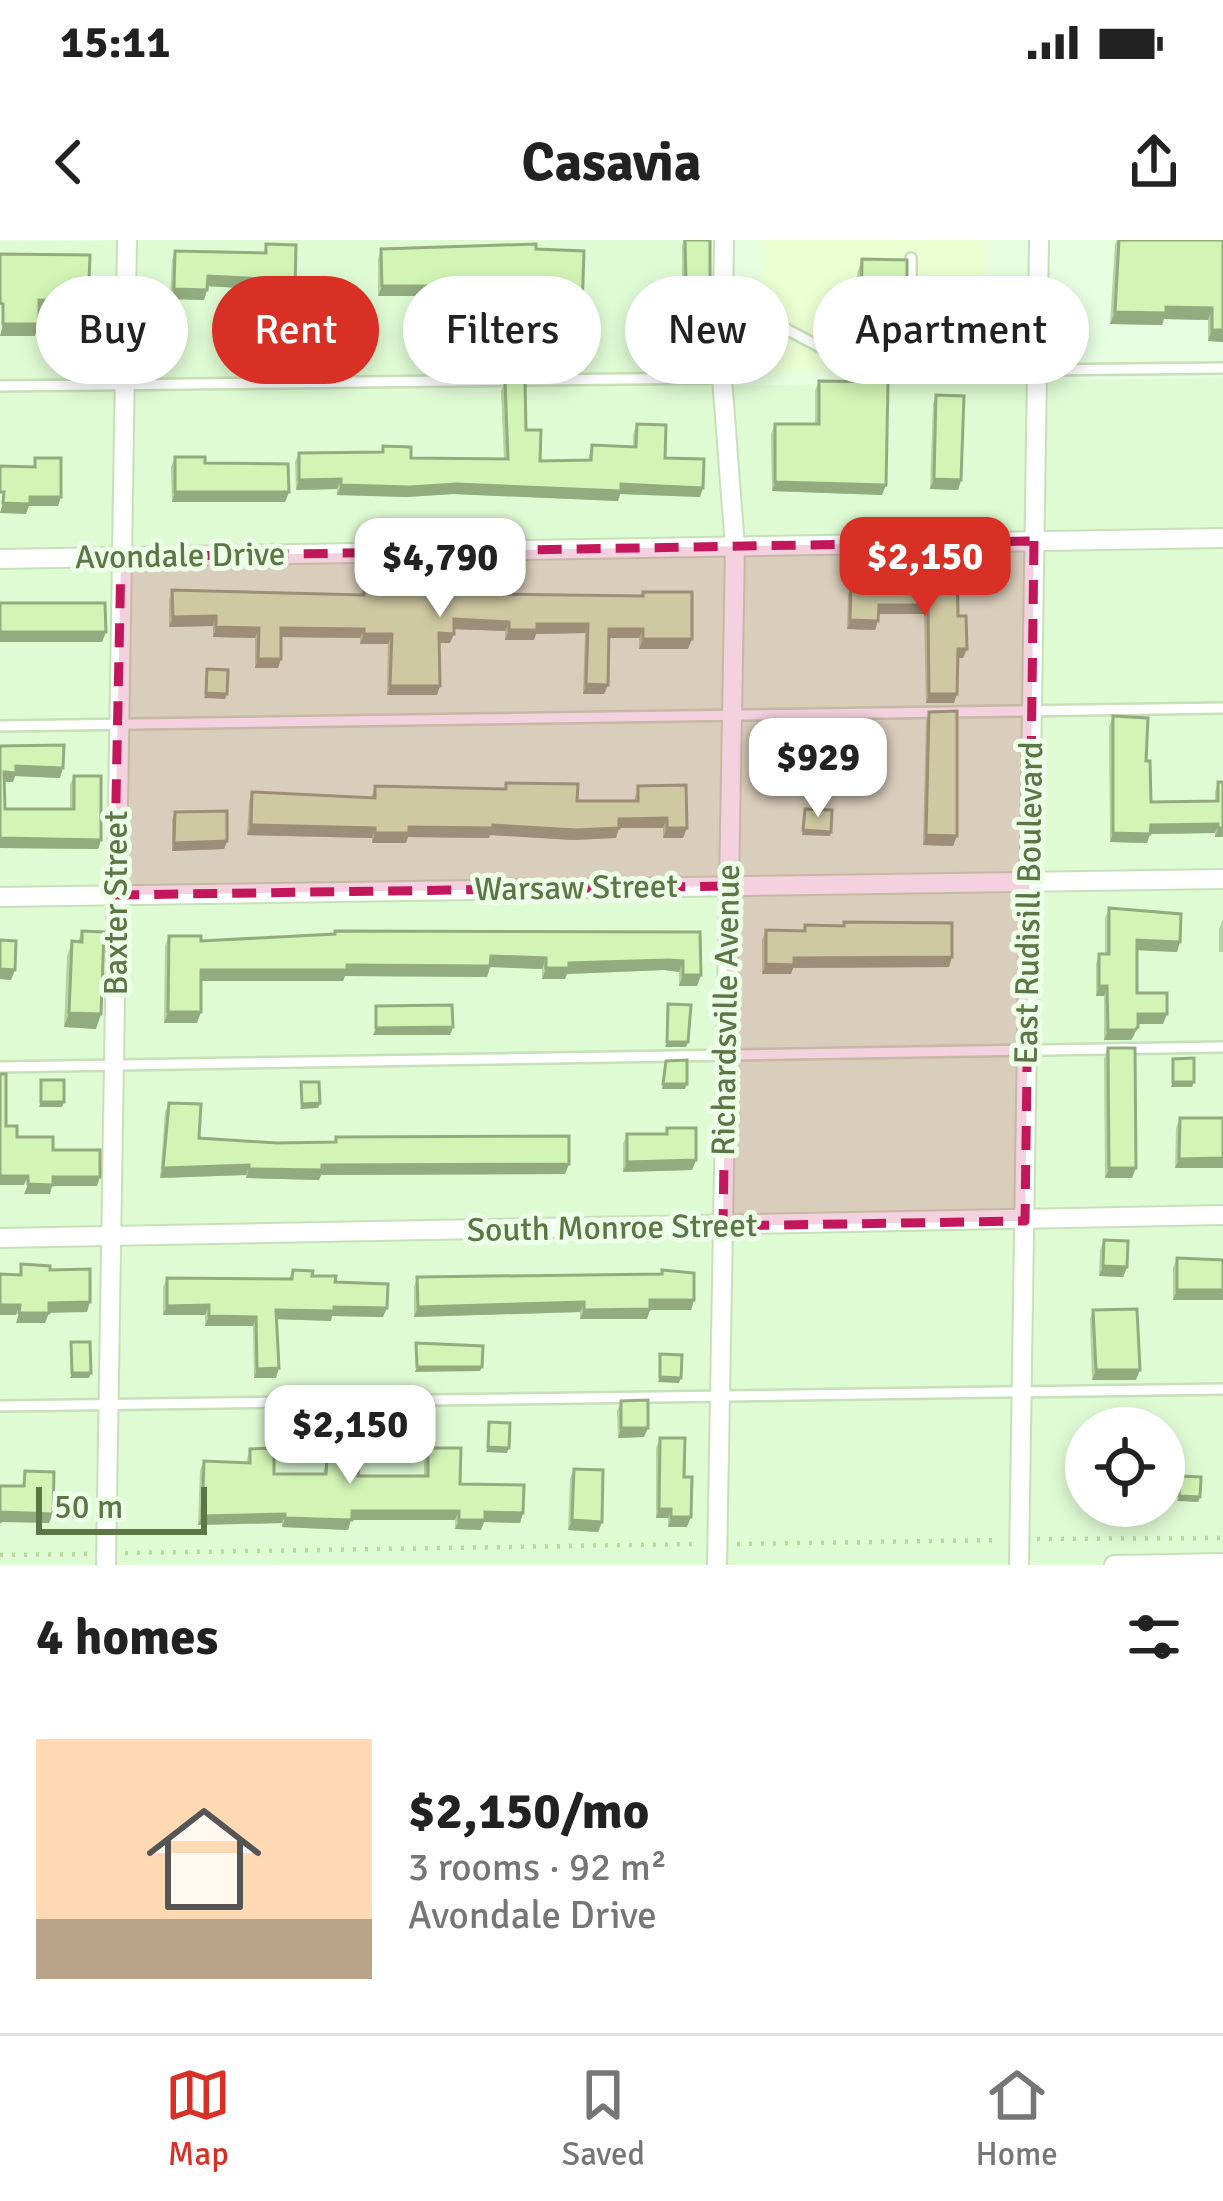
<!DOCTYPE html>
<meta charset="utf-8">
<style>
body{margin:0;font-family:Signika,sans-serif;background:#f2f2f2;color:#222;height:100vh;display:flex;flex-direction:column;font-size:45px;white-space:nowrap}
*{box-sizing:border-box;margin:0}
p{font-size:39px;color:#767676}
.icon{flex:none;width:66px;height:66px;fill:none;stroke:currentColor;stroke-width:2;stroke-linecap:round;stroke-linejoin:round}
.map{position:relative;height:1325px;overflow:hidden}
.side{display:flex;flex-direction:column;background:#fff;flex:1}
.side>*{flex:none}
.banner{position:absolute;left:36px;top:36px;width:1152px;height:108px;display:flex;gap:24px}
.fabs{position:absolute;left:1065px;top:1167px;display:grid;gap:24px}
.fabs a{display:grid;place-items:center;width:120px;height:120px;border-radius:50%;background:#fff;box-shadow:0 6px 18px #0003;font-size:60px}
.scale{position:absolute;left:36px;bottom:30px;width:171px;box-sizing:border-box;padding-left:12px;border:6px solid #5d7646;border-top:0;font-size:33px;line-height:42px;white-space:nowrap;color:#5d7646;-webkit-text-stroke:9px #edffe8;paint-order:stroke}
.price{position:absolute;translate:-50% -102px;padding:0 27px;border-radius:24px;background:#fff;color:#222;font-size:39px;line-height:78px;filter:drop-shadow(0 3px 6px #0008)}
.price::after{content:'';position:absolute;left:50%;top:72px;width:36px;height:27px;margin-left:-18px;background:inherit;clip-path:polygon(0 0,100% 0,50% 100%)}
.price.active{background:#d93025;color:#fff}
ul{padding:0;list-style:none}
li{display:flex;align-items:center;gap:36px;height:300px;padding:0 36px}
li+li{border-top:3px solid #e0e0e0}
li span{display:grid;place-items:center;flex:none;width:336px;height:240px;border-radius:0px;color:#555}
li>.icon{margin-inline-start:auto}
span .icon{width:144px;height:144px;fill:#fffc;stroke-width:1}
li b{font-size:51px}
h2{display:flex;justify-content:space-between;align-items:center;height:144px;padding:0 36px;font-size:51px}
.pill{padding:0 42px;border-radius:54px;background:#fff;box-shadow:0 6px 18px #0003;font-size:42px;line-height:108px}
.pill.active{background:#d93025;color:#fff}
.status{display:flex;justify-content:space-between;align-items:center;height:84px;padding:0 60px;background:#fff;direction:ltr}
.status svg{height:33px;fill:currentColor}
header{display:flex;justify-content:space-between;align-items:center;height:156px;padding:0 36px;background:#fff;font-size:54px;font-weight:700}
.tabs{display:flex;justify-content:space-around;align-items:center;height:168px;border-top:3px solid #e0e0e0;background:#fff;font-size:33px;color:#767676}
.tabs a{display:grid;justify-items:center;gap:6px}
.tabs .active{color:#d93025}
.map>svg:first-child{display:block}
</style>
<div class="status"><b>15:11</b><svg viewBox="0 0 49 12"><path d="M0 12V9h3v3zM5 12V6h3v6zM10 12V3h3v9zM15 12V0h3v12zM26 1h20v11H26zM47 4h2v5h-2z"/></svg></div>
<header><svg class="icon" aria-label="back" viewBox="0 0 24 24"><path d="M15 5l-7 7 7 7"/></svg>Casavia<svg class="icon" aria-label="share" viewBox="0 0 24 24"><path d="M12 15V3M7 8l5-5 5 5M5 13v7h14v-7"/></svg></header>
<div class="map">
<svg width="1223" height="1325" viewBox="0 0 1223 1325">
<rect width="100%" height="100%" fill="#e7fee0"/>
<path fill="#dffbd4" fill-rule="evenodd" d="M133,0H712V146L1223,138V1325H0V2ZM1086,1188H1164V1266H1086Z"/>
<path fill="#ebffd3" d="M763,0H986L984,128L762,131Z"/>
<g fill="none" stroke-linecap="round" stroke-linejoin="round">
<g stroke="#c7e0b9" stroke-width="14">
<g id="service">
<path d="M966,85L1039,84"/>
<path d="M786,89L835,115L902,116L911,96V18"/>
<path d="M1037,130L1223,128"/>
<path d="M0,146L721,138"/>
<path d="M0,486L1223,468"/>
<path d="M0,827L1223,807"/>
<path d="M0,1166L1223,1149"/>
</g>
</g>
<g stroke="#c7e0b9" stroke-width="22">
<g id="minor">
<path d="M0,319L1223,298"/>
<path d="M0,657L1223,639"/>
<path d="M0,998L1223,975"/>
<path d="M106,1325L127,0"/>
<path d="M717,1325L735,307L722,138L724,0"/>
<path d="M1019,1325L1039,0"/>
<path d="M1114,1325L1223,1323"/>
</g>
</g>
<g stroke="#b6da99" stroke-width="4.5" stroke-dasharray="3 9" stroke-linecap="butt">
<path d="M1037,1299L1223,1298"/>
<path d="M737,1304L1001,1300"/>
<path d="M125,1313L695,1304"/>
<path d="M0,1315L89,1314"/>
</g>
<use href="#service" stroke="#fff" stroke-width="9"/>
<use href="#minor" stroke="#fff" stroke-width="18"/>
</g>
<g fill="#b5d39d">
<path d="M684,0H710L707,52L682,53V6Z"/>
<path d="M1117,0H1223V102L1208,101V80L1164,79L1162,85L1110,84L1115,5Z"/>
<path d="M266,4L291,59L261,58L262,49L207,46L204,60L170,59L172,20L175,11L263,13Z"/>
<path d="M381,9H536L582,70L578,80L547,79L543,95H524V49L462,50L461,96L458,106L432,105V56H378V19Z"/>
<path d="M862,19L907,78L896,107L843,106L844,88L849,73H856L857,34Z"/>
<path d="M677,79L709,107H705V118L701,128H673V89Z"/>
<path d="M819,141L882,255L772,251L771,194L775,184H815V151Z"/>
<path d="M505,142L540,221L588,220L592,205L633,207V194L637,184L700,257L620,254L618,261L453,254L407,257L337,255V249L296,250L295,222L299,213L381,212L383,206L411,218H504L501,151Z"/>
<path d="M936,155L961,240L958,250L930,249L933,164Z"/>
<path d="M175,217L205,223L289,252L285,262H172L171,227Z"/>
<path d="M925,326L958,376L963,418H958L954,463H926L924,374H878L875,390L847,389L848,355L851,346L921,344V335Z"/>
<path d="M468,349L493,354L642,356L643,352L688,409H639V398H609L608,445L604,454H583L585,393L536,394L534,400H505V391L454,389L450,403H439L437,455H387L388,404H360V398L281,397V419L278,428H255V398L213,397V386L169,387V360L172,350L363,354L466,353Z"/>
<path d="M929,472L953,606L923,605L926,481Z"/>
<path d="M1113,476L1146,521L1151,562L1215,561V552L1218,542H1223V597H1215V593L1150,594L1147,603L1110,602L1109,486Z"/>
<path d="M856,489L876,525L852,524L853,499Z"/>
<path d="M0,506L60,538L15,536L13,542H4L5,569H70V545L74,536L101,600L98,609L0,608Z"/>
<path d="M506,543L577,561H634L638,546L683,598H663V588H619L616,598L573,600L490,595L489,598L408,597L406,603H372V598L247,595L249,562L252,552L371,558L375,546L504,549Z"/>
<path d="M175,572L227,601L224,609L172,611V580Z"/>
<path d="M1109,668L1177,712L1137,710V753L1163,784H1138L1134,796L1131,800H1104V756H1096V724L1099,714H1105V678Z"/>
<path d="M1223,679V712H1219V689Z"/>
<path d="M844,682L949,727L793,728L791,734H762V700L766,690L803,691L805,685L842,686Z"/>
<path d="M82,691L96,789L64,787L67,716L72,701H78Z"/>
<path d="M700,692L701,735L697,746H679V732L664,730L567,734L565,739H542V729L490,727L487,737L345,736L343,741H201L197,783H164L165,706L169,696L201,701Z"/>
<path d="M1108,808L1132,938H1105L1104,818Z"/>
<path d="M169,863L199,898L277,903L334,902L336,897L569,924L565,934L321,935L319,940L246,938V935L160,938L165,872Z"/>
<path d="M1180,878H1223L1175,928L1176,888Z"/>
<path d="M667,888L696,920L692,930L623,932V904L627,894H665Z"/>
<path d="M1104,1000L1127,1027L1123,1037L1099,1036L1100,1010Z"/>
<path d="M1177,1018L1223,1020V1060H1173V1028Z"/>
<path d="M293,1030L335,1042L383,1077L332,1076L331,1081L277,1079L276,1138H254L253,1086H205V1075H163V1047L167,1038L289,1039Z"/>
<path d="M662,1030L694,1060L691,1070H650L647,1079H580V1072L414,1077V1047L417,1037L660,1034Z"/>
<path d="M1093,1070L1136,1140H1092L1090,1079Z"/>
<path d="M621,1161L644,1197L618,1198L617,1171Z"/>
<path d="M341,1178L358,1236H424V1218L428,1208L460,1244L523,1273L520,1283L484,1282L481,1290L455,1289V1280H351L348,1290L282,1287V1283L198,1285L200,1230L204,1221L246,1222L250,1209L274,1234H323L327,1219L336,1220L338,1188Z"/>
<path d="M660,1198L684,1237L687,1287H668V1278H656V1208Z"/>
<path d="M574,1229L602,1282L598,1292L568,1290L570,1239Z"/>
</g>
<g fill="#93ac7f">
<path d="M208,36L265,39L262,49L204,46Z"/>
<path d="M528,39L524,49L458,50L462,40Z"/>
<path d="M710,42L707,52L682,53L686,43Z"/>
<path d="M382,46H436L432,56H378Z"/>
<path d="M265,48L295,49L291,59L261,58Z"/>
<path d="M174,49L207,50L204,60L170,59Z"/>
<path d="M39,60L102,62L97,74L35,72Z"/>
<path d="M1166,67L1212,68L1208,80L1164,79L1162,85L1110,84L1115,72Z"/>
<path d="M547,69L582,70L578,80L543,79Z"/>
<path d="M3,84H39L35,96H0Z"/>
<path d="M528,85H547L543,95H524Z"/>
<path d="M1212,90H1223V102L1208,101Z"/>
<path d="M849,92H902L896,107L843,106Z"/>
<path d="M436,96H461L458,106L432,105Z"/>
<path d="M705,118L701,128H673L676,119Z"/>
<path d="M341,239L337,249L296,250L299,240Z"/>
<path d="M934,239L961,240L958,250L930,249Z"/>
<path d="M775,242L886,245L882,255L772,251Z"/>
<path d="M621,244L703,248L700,257L620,254L618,261L453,254L407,257L337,255L341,245Z"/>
<path d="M175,252H289L285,262H172Z"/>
<path d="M30,257H61L58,266H29L26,274L0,273L3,263Z"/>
<path d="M879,365H928L924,374H875Z"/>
<path d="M216,376L213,386L169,387L173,377Z"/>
<path d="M454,379L509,382L505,391L451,389Z"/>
<path d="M850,380L878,381L875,390L847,389Z"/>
<path d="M537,384H588L585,393L536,394L534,400H505L509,390Z"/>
<path d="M216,387L259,388L255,398L213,397Z"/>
<path d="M281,388L364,389L360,398L278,397Z"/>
<path d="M609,389H643L639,398H605Z"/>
<path d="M0,392H106L102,402H0Z"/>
<path d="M439,393L454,394L450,403H436Z"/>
<path d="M364,394H392L388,404H360Z"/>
<path d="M643,399H692L688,409H639Z"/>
<path d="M958,409H967L963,418H954Z"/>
<path d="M258,419H281L278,428H255Z"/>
<path d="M586,444L608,445L604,454H583Z"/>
<path d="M390,446H440L437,455H387Z"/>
<path d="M206,453L227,454L225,459L204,458Z"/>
<path d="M929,454H957L954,463H926Z"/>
<path d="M758,507H784L782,512H756Z"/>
<path d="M855,514L880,515L876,525L852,524Z"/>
<path d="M16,526L63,528L60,538L15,536L13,542H1L4,532Z"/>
<path d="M667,578L663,588H619L616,598L573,600L490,595L489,598L408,597L406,603H372L375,593L409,587Z"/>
<path d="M1218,584L1215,593L1150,594L1147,603L1110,602L1113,593L1151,585Z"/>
<path d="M251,585L375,588L372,598L247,595Z"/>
<path d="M667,588H687L683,598H663Z"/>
<path d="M1218,588H1223V597H1215Z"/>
<path d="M803,590L831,592L830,596L802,595Z"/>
<path d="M926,595L957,596L953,606L923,605Z"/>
<path d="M0,598L101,600L98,609L0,608Z"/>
<path d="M227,601L224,609L172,611L174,603Z"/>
<path d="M1137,700L1180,702L1177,712L1133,710Z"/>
<path d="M491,716L546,718L542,729L490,727L487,737L345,736L343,741H197L201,730L347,725Z"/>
<path d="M952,717L949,727L793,728L791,734H762L766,724L794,718Z"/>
<path d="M668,720L683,721L679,732L664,730L567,734L565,739H542L546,728L569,723Z"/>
<path d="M0,729L15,730L11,740L0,739Z"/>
<path d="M683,735H701L697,746H679Z"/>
<path d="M1099,746H1107L1104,756H1096Z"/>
<path d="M168,772H201L197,783H164Z"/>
<path d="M69,773L101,774L96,789L64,787Z"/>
<path d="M1138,774H1167L1163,784H1134Z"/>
<path d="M453,787L450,795H373L376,788Z"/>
<path d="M1138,787L1131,800H1104L1108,790Z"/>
<path d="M667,802H688L686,807H665Z"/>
<path d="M1173,842H1194L1192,847H1171Z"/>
<path d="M663,844H687L685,849H662Z"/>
<path d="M41,862H64L62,867H39Z"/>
<path d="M320,863L318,868L300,869L302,864Z"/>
<path d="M1223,918V928H1175L1179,919Z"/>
<path d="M696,920L692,930L623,932L627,922Z"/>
<path d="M569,924L565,934L321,935L319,940L246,938L249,929L322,925Z"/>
<path d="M249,925L246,935L160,938L163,928Z"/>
<path d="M1109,928H1136L1132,938H1105Z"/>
<path d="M0,936H28L24,945H0Z"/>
<path d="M53,937H100L97,946H52L50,954H24L28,944Z"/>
<path d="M1103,1026L1127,1027L1123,1037L1099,1036Z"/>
<path d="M1177,1050H1223V1060H1173Z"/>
<path d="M650,1060H694L691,1070H650L647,1079H580L584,1070Z"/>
<path d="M90,1062L87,1072L45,1073L49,1063Z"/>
<path d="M584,1062L580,1072L414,1077L418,1067Z"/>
<path d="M0,1065H20L16,1075H0Z"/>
<path d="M209,1065L205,1075H163L167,1066Z"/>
<path d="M334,1067L387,1068L383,1077L332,1076L331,1081L273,1079L276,1070Z"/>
<path d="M19,1073H49L45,1083H16Z"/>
<path d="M209,1076L256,1077L253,1086H205Z"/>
<path d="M417,1127H482L480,1131L415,1132Z"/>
<path d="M279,1128L276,1138H254L257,1129Z"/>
<path d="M1096,1130H1140L1136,1140H1092Z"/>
<path d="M72,1133H91L89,1138H70Z"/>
<path d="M660,1137L681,1138L679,1143L658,1142Z"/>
<path d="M621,1188H648L644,1197L618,1198Z"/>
<path d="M488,1207L509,1208L507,1213L486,1212Z"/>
<path d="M1179,1256L1200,1257L1198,1262L1177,1261Z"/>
<path d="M659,1269H671L668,1278H656Z"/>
<path d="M352,1271H459L455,1280H351L348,1290L282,1287L285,1278Z"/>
<path d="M1,1272L53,1274L49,1283L0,1282Z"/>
<path d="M485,1272L523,1273L520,1283L484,1282L481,1290L455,1289L459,1280Z"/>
<path d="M285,1274L282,1283L198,1285L202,1276Z"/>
<path d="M671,1277H691L687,1287H668Z"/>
<path d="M572,1280L602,1282L598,1292L568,1290Z"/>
</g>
<g fill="#d2f5b6" stroke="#93ac7f" stroke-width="3">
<path d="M685,0H710V42L686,43Z"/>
<path d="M1119,0H1223V90H1212V68L1166,67V73L1115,72Z"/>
<path d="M266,4L296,5L295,49L265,48V39L208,36L207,50L174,49L175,11L266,13Z"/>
<path d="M536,4V9L584,11L582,70L547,69V85H528V39L462,40L461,96H436V46H382L381,9Z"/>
<path d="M0,14L90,15L89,42H102V62L39,60V84H3V64L0,63Z"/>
<path d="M862,19L907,20V78L902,92H849V73H861Z"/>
<path d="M677,79L713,80V97H705V118L676,119Z"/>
<path d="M819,141L888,142L886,245L775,242V184H819Z"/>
<path d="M505,142H525L526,190H541L540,221L591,220L592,205L636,207L637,184L666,185L665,218L704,219L703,248L621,244V251L456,244L410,247L341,245V239L299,240V213L383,212V206L411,207V218L508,219Z"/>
<path d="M936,155L964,156L961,240L934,239Z"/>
<path d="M175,217H205V223L288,224L289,252H175Z"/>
<path d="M35,218H61V257H30V264L3,263L4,252H0V226L35,227Z"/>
<path d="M957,325L958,376H966L967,409H958L957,454H929L928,365H879L878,381L850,380L851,346L925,344V326Z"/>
<path d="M468,349L493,350V354L643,356V352H692V399H643V389H609L608,445L586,444L588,384H537V390H509V382L454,379V394L439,393L440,446H390L392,394H364V389L281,388V419H258L259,388L216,387V376L173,377L172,350L364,355V351L468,353Z"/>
<path d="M0,363H105L106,392H0Z"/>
<path d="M207,429L228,430L227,454L206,453Z"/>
<path d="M957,471V596L926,595L929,472Z"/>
<path d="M1113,476L1148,478L1146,521H1150L1151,562L1218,561V542H1223V588H1218V584L1151,585L1150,594L1113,593Z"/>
<path d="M758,485L784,486V507H758Z"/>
<path d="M856,489L881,490L880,515L855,514Z"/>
<path d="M64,505L63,528L16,526V533L4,532L5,569H74V536H101V600L0,598V506Z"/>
<path d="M506,543L578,544L577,561H638V546L686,545L687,588H667V578L619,579V588L576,590L493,585V588L409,587V593H375V588L251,585L252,552L375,558V546L506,549Z"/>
<path d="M805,569L832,570L831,592L803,590Z"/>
<path d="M227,571V601L174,603L175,572Z"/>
<path d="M1109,668L1181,674L1180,702L1137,700V753H1167V774H1138V787L1135,790H1108L1107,746H1099V714H1109Z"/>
<path d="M844,682L952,683V717L794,718V725L766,724V690L805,691V685L844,686Z"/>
<path d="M82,691L104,692L101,774L69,773L72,701L82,702Z"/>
<path d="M335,691L700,692L701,735H683V721L668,720L569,723V728H546V718L491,716L490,726L347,725V730H201V772H168L169,696H201V701L335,694Z"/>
<path d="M0,700L16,701L15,730L0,729Z"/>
<path d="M668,764L691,765L688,802H667Z"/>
<path d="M452,765L453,787L376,788V766Z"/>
<path d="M1108,808H1135L1136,928H1109Z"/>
<path d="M1194,818V842H1173V819Z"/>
<path d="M687,820V844H663L666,821Z"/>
<path d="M0,834H6V886H17V897H53V910H100V937H53V945L28,944V936H0Z"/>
<rect x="41" y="840" width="23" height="22"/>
<path d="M301,842H319L320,863L302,864Z"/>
<path d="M169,863L201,864L199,898L277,903L336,902V897L569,896V924L322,925V930L249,929V925L163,928Z"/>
<path d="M1180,878H1223V918L1179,919Z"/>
<path d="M667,888H696V920L627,922V894H667Z"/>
<path d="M1104,1000L1128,1001L1127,1027L1103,1026Z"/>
<path d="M1177,1018L1223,1020V1050H1177Z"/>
<path d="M21,1024L50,1026V1030L90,1029V1062L49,1063V1073H19L20,1065H0V1034L21,1035Z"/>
<path d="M293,1030L313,1031L312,1036H336L335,1042L388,1044L387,1068L334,1067V1071L276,1070L279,1128L257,1129L256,1077L209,1076V1065L167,1066V1038L292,1039Z"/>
<path d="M662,1030L694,1033V1060H650V1069L584,1070V1062L418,1067L417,1037L662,1034Z"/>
<path d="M1137,1069L1140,1130H1096L1093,1070Z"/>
<path d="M71,1102H90L91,1133H72Z"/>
<path d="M416,1103L483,1106L482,1127H417Z"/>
<path d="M660,1114L682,1115L681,1138L660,1137Z"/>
<path d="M648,1160V1188H621V1161Z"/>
<path d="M341,1178L362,1180L358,1236H428V1208H461L460,1244L524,1245L523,1273L485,1272V1280H459V1271H352V1280L285,1278V1274L202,1276L204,1221L250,1223V1209L274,1208V1234H326L327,1219L338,1220Z"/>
<path d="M489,1182L510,1183L509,1208L488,1207Z"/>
<path d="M660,1198H685L684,1237H692L691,1277H671V1269H659Z"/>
<path d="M574,1229L603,1230L602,1282L572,1280Z"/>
<path d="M25,1231L54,1232L53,1274L1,1272L0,1283V1246H24Z"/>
<path d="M1180,1236L1201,1237L1200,1257L1179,1256Z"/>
</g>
<path fill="#c2185b" fill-opacity="0.2" stroke="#c2185b" stroke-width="9" stroke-dasharray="24 15" stroke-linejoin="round" d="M1034,301L1025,981L723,986L728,646L114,655L121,317Z"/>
<g text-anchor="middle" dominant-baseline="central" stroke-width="10" stroke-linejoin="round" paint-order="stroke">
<g font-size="33" fill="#5d7646" stroke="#edffe8">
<text transform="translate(180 316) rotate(-1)">Avondale Drive</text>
<text transform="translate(576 648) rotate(-1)">Warsaw Street</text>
<text transform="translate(116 663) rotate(-90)">Baxter Street</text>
<text transform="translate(1029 663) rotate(-89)">East Rudisill Boulevard</text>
<text transform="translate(726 770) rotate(-89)">Richardsville Avenue</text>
<text transform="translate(612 988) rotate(-1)">South Monroe Street</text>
</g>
</g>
</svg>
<div class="fabs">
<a><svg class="icon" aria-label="locate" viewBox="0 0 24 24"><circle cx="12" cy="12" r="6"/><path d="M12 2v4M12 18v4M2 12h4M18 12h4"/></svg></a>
</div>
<div class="scale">50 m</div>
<b class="price active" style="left:925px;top:379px">$2,150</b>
<b class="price" style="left:440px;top:380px">$4,790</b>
<b class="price" style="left:818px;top:580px">$929</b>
<b class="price" style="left:350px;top:1247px">$2,150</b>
<div class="banner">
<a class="pill">Buy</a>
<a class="pill active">Rent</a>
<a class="pill">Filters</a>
<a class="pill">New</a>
<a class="pill">Apartment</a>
</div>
</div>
<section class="side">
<h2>4 homes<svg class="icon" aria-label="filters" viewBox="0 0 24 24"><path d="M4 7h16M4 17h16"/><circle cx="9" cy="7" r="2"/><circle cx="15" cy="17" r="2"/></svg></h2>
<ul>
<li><span style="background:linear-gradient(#ffd9b3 75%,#b9a48a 0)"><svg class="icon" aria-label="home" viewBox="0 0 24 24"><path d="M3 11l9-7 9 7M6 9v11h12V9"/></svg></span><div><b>$2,150/mo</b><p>3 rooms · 92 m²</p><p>Avondale Drive</p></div></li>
</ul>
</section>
<nav class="tabs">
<a class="active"><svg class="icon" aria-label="map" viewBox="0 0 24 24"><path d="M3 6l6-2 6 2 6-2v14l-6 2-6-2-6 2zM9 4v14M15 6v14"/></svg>Map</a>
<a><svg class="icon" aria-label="saved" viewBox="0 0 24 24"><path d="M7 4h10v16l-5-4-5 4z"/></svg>Saved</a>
<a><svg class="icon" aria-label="home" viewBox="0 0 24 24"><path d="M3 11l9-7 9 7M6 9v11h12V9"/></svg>Home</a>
</nav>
